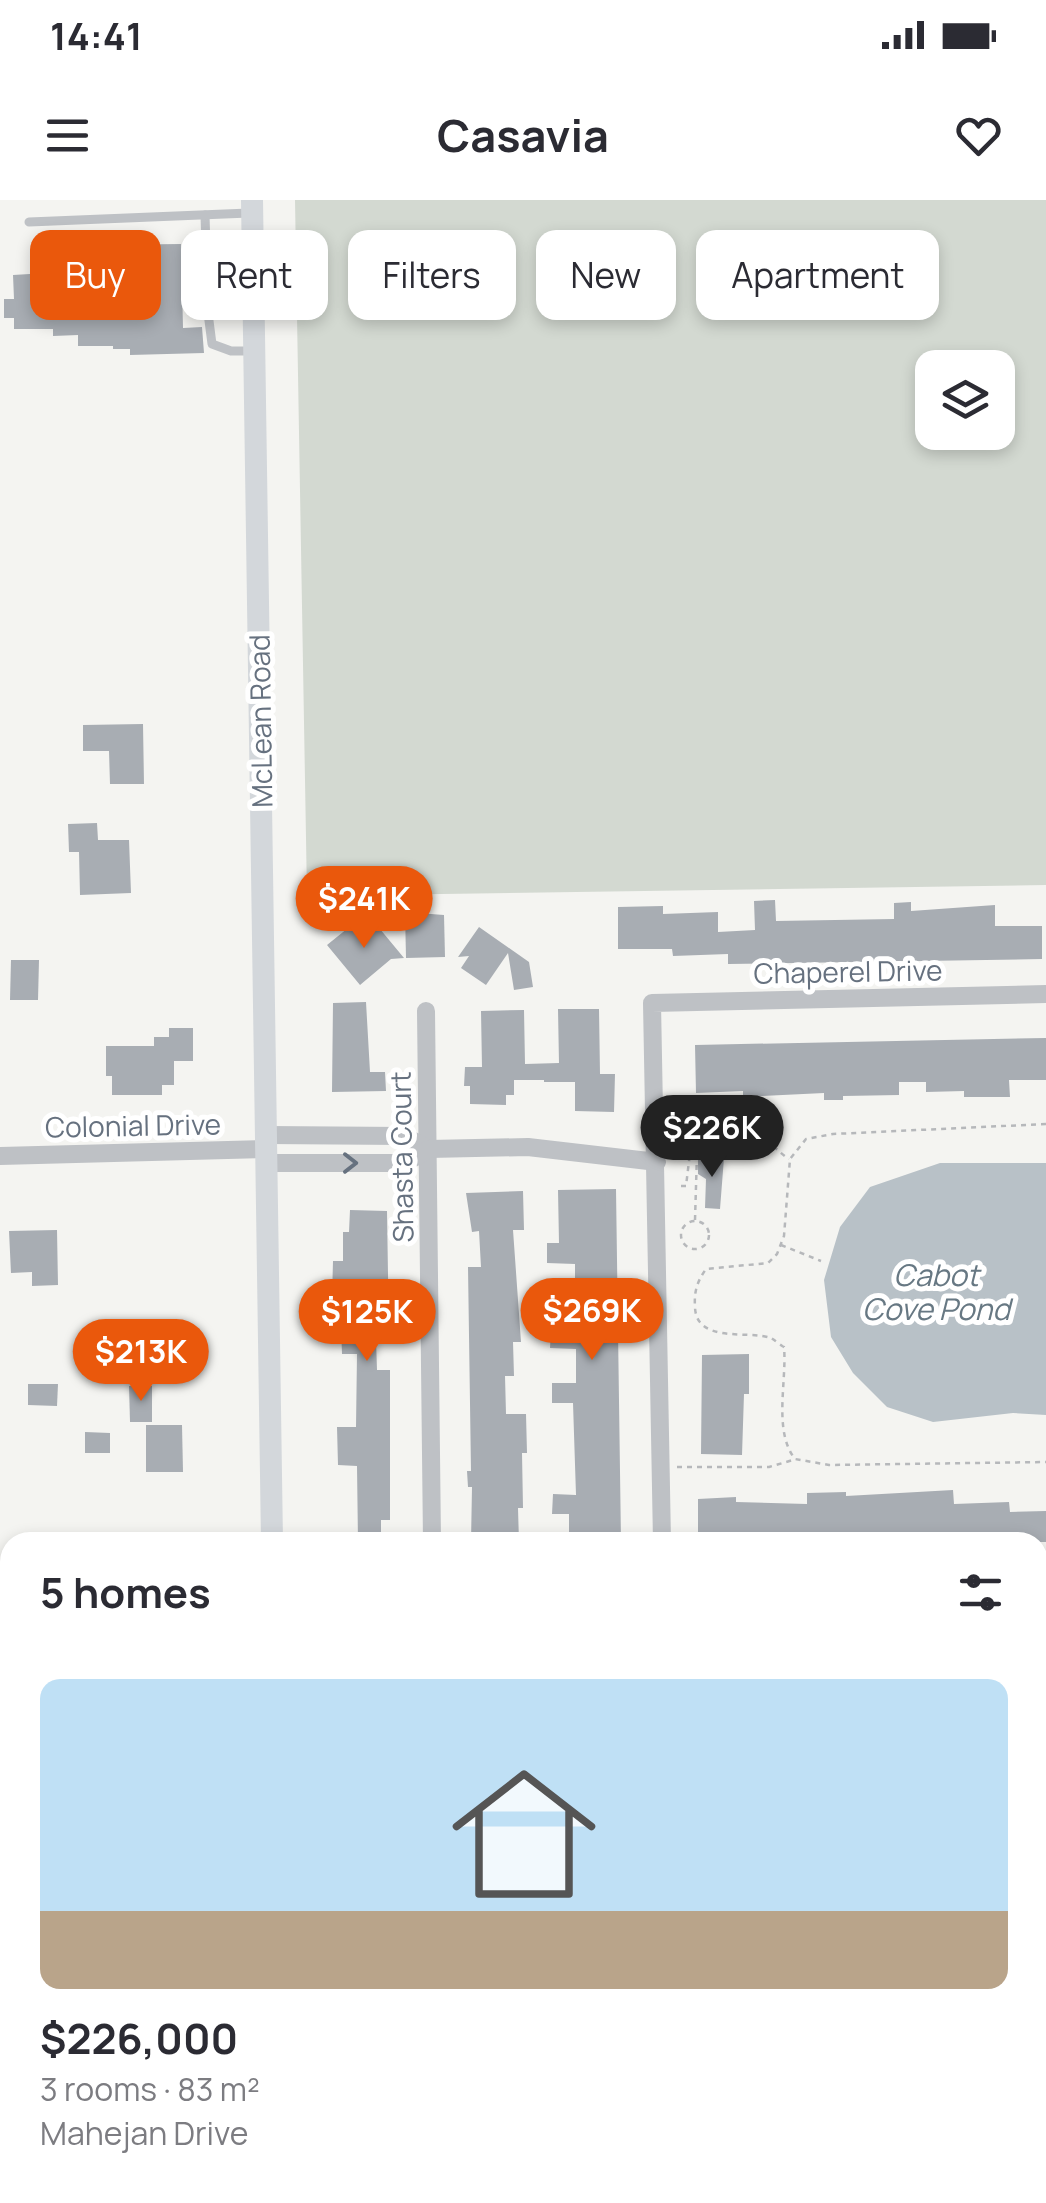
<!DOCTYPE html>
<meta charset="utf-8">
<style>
body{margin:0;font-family:Manrope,sans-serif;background:#f7f7f7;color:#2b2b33;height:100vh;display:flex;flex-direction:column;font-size:38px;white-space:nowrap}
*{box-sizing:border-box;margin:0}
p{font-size:32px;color:#7c7c81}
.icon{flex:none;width:55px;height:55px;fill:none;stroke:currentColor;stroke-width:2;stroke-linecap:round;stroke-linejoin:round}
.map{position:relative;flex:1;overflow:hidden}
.details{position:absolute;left:0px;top:1332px;width:1048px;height:672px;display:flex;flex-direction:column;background:#fff;border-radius:30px 30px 0 0;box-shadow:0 5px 15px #0003}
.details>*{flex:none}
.hud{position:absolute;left:30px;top:30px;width:988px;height:90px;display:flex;gap:20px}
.tools{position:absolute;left:915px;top:150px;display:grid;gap:20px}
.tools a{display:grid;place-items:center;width:100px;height:100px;border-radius:20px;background:#fff;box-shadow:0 5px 15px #0003;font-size:50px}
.price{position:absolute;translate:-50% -85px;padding:0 22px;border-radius:35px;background:#ea580c;color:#fff;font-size:32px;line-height:65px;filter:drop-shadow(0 2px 5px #0008)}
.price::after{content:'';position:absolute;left:50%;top:60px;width:30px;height:22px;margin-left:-15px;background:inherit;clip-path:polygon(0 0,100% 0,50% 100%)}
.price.active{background:#222;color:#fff}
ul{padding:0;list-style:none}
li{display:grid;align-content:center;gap:20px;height:530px;padding:0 40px}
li+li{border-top:2px solid #e1e1e2}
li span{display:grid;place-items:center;height:310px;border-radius:20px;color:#555}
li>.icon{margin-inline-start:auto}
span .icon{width:180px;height:180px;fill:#fffc;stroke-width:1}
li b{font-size:42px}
h2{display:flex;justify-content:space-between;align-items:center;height:120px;padding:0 40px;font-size:42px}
.chip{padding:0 35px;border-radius:20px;background:#fff;box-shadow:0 5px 15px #0003;font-size:35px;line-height:90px}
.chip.active{background:#ea580c;color:#fff}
.status{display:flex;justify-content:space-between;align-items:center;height:70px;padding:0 50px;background:#fff;direction:ltr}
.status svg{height:28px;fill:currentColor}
header{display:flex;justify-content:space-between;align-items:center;height:130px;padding:0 40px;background:#fff;font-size:45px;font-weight:700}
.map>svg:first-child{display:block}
</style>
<div class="status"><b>14:41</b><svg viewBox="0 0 49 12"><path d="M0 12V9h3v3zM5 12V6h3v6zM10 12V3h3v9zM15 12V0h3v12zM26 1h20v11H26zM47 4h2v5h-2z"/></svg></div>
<header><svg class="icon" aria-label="menu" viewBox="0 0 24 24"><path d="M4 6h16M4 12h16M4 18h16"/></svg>Casavia<svg class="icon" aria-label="heart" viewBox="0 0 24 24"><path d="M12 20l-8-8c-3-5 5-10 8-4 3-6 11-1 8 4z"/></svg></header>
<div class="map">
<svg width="1046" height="2003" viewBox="0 0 1046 2003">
<rect width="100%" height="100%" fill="#f4f4f1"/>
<g fill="#d3d9d1" fill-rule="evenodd">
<path d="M295,0H1046V685L307,696ZM932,168H998V232H932Z"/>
<rect x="316" y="1995" width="81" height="8"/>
</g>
<path fill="#b8c1c7" d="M940,963H1046V1215L1013,1213L933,1222L887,1207L853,1173L831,1137L824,1080L840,1027L870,987Z"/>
<g fill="#a8adb3">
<path d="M181,44L183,128L202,127L204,153L130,155V149H113V146H78V135L53,136V129H14V118H4V99H14L13,75L96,70L95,45Z"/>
<path d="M143,524L144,584H110L109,551H83V525Z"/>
<path d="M97,623L98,640H129L131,693L80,695L79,652H69L68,624Z"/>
<path d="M775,700L776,721L894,719V703L911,702V711L995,705V726H1042V759L728,764V754L673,756L672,749H618V707L663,706V714L718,712V732L755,730L754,701Z"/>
<path d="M405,712L444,715L445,757L406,758Z"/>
<path d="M375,723L404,758L391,759L360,785L327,745L353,724L362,734Z"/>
<path d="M479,727L529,762L533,787L514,790L508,753L486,785L461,768L469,756L458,757Z"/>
<path d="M11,760H39L38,800H10Z"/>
<path d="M366,802L370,872H385L386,891L332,892L333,803Z"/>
<path d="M558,809H599L600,874H615L614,912L575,911V882H544V880H514V895H506V905L470,904V886H464L465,867H482L481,811L524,810L525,864L559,863Z"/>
<path d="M169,828H193V861H174V885H162V895H112V876H106V846H154V837H169Z"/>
<path d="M1046,838V880H1009L1010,897H964V891L926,892V882H899V895L843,896V900H824V893L743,897V891L696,893L695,845Z"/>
<path d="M702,958H724L720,1009L705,1008L706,979L698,974V960Z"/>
<path d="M616,989L621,1342H569V1314H552L553,1294L576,1295L573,1203H552V1183H576V1149L550,1148L551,1130L575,1131V1064L547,1063V1043H559L558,990Z"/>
<path d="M523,991L524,1030H513L521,1142H513L514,1176H505L506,1214H526L527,1253H522L523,1308H518L519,1342H471L472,1287H468L467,1271H471L468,1067H481L479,1031L472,1032L466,993Z"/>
<path d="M350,1010L387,1011L389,1138L376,1139L377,1170H390V1320H381V1342H358L357,1266L338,1265L337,1227H356L357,1154H342L340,1098H332L333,1061H343V1032H349Z"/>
<path d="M57,1030L58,1085L32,1086V1072L11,1073L9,1031Z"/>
<path d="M749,1154V1194H744L742,1255L701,1254L702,1155Z"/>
<path d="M28,1184H58L57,1206L28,1205Z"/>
<path d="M129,1186H152V1222H130Z"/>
<path d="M146,1225H182L183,1272H146Z"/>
<path d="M85,1232L110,1233V1253H85Z"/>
<path d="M953,1290L954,1304L1009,1302L1010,1312L1046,1311V1342H773V1340H736V1342H698V1299L736,1297V1302L807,1304V1293L846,1292V1296Z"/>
</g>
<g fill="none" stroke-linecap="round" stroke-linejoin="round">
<g stroke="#b6b8bb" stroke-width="2.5" stroke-dasharray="5 5" stroke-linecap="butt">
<path d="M1046,924L833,934L806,939L790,959L784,1036L777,1054L768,1063L706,1069C697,1082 694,1091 695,1107C696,1144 749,1130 771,1138C772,1138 783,1147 784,1147C787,1182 773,1231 795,1259L829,1265L1046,1262"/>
<path d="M675,951H697L704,935C708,935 766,942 769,944C776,947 782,955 789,959"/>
<path d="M681,986H686L690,953"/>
<path d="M695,1020L697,953"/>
<circle cx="695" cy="1035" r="14"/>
<path d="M781,1045L821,1061"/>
<path d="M677,1267H769L793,1260"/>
</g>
<g stroke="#bec1c5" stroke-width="9">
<path d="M205,15L208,113L212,144L231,151H253"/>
<path d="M29,22L249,13"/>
<path d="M206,55H252"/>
</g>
<g stroke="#bec1c5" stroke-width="18">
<path d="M426,811L432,1342"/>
<path d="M266,935L404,936L429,949"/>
<path d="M0,956L266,949"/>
<path d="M266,963H405L429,949L528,947L657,962"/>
<path d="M662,1342L652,803L1046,794"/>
<path d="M1038,1385H1046"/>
<path d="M0,1499H10"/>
<path d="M1038,1614H1046"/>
<path d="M0,1854H10"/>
<path d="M136,1995V2003"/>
<path d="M502,1995V2003"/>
<path d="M710,1995V2003"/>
<path d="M913,1995V2003"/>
</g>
<g stroke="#d3d7db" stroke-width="22">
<path d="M252,0L272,1342"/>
<path d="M282,1995V2003"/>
</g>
</g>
<defs><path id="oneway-chevron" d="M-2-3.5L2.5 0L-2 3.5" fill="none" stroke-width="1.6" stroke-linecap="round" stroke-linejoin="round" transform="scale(2.5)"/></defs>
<use stroke="#66717f" href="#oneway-chevron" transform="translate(350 963)"/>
<g text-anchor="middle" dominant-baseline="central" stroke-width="10" stroke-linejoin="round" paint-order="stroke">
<g font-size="28" fill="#66717f" stroke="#fff">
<text transform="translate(260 521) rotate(-91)">McLean Road</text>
<text transform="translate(848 771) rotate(-1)">Chaperel Drive</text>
<text transform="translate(133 925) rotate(-1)">Colonial Drive</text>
<text transform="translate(401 957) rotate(-91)">Shasta Court</text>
</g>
<g font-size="30" font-style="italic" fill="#677883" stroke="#fff">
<text x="936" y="1074">Cabot<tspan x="936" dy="34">Cove Pond</tspan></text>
</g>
</g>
</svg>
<div class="tools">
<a><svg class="icon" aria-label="layers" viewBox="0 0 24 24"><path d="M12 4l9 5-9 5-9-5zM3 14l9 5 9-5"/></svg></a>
</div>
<b class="price" style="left:364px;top:751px">$241K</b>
<b class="price active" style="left:712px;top:980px">$226K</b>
<b class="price" style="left:592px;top:1163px">$269K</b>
<b class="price" style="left:367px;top:1164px">$125K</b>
<b class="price" style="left:141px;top:1204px">$213K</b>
<div class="hud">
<a class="chip active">Buy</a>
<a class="chip">Rent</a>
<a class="chip">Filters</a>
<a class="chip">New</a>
<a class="chip">Apartment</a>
</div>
<section class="details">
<h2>5 homes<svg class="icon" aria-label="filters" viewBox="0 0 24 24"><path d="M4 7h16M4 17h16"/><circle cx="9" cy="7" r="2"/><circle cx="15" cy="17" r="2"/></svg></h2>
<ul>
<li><span style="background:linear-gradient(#bfe0f5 75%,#b9a48a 0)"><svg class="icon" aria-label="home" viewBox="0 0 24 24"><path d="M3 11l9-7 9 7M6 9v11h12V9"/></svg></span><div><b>$226,000</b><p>3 rooms · 83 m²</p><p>Mahejan Drive</p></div></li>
</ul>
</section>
</div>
